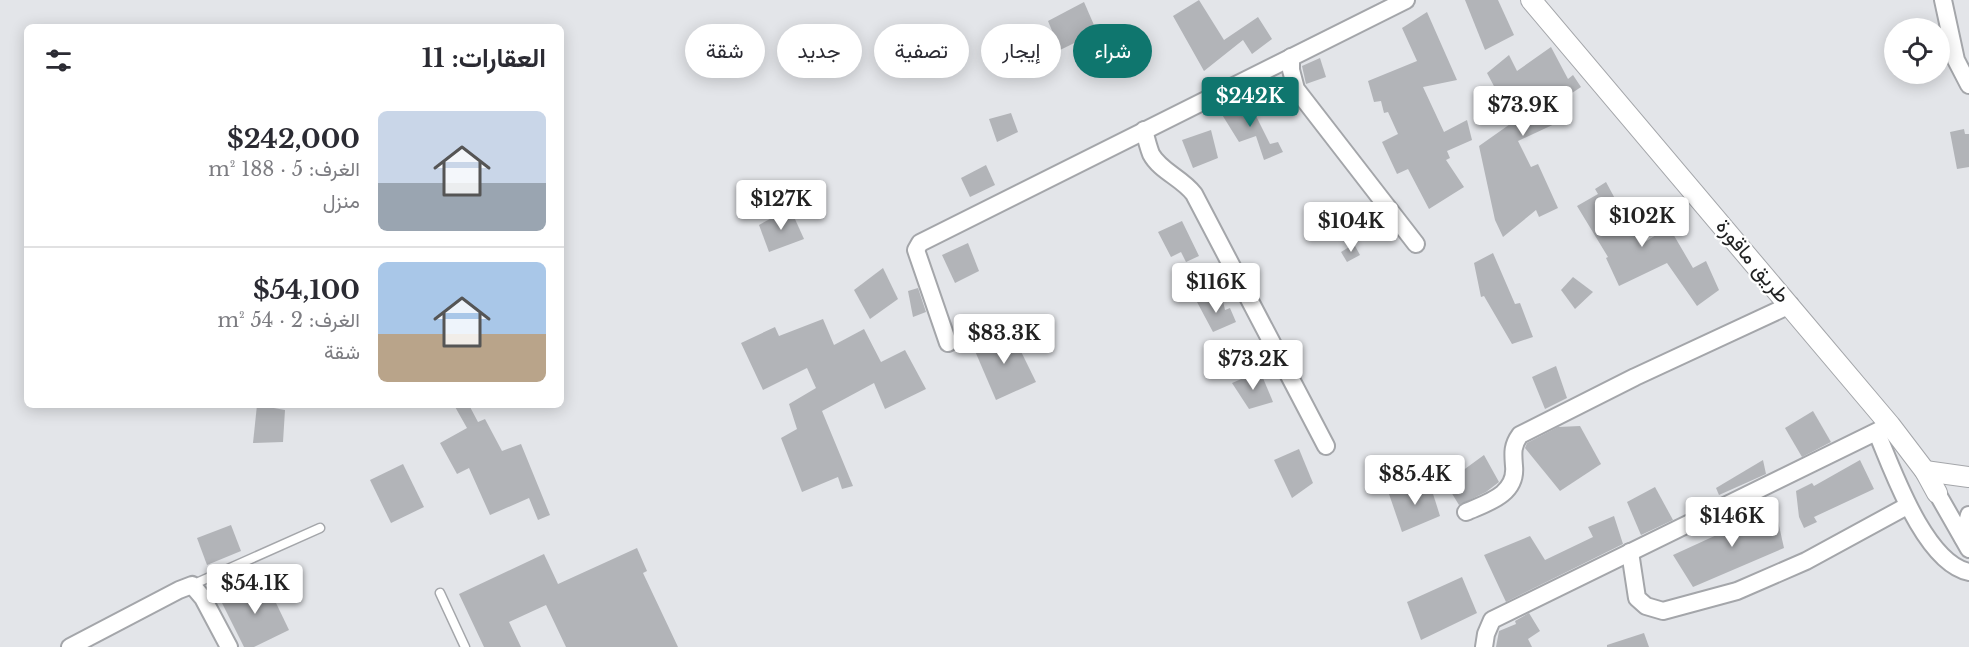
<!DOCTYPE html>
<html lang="ar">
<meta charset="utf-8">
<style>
body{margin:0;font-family:"Libre Baskerville",Vazirmatn,serif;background:#f7f7f7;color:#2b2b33;direction:rtl;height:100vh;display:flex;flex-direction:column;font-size:22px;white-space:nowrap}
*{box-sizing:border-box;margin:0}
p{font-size:20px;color:#7c7c81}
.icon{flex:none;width:33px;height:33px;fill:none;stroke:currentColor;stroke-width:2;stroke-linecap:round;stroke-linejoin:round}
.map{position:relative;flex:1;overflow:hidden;direction:ltr}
.drawer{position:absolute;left:24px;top:24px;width:540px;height:384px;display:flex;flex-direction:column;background:#fff;border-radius:9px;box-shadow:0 3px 15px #0003;direction:rtl}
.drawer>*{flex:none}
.guide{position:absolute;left:582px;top:24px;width:570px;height:54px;direction:rtl;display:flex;gap:12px}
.buttons{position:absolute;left:1884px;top:18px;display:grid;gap:12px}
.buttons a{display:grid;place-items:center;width:66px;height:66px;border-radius:50%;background:#fff;box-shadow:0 3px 15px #0003;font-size:30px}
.price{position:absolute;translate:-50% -51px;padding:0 14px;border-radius:6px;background:#fff;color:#222;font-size:20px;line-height:39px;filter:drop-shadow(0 2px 3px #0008)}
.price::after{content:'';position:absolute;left:50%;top:36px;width:18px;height:14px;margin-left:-9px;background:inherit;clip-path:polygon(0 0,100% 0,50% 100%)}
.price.selected{background:#0f766e;color:#fff}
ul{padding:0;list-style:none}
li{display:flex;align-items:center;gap:18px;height:150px;padding:0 18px}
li+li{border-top:2px solid #e1e1e2}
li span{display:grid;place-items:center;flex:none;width:168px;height:120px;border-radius:9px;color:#555}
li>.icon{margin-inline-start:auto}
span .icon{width:72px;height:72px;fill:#fffc;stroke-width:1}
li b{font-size:26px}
h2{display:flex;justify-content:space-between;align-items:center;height:72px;padding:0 18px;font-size:26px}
.chip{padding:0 21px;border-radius:27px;background:#fff;box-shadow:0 3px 15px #0003;font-size:21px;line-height:54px}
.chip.selected{background:#0f766e;color:#fff}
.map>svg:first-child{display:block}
</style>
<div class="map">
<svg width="1969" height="647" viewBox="0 0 1969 647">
<rect width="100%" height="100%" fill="#e3e5e9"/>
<g fill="#b2b4b8">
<path d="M1199,0L1224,40L1258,17L1272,39L1252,54L1243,40L1204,71L1173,16Z"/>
<path d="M1465,0H1498L1514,35L1485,50Z"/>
<path d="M1084,2L1097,32L1060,50L1048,21Z"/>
<path d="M1427,12L1457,80L1423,87L1444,132L1467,120L1472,140L1447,151L1450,158L1446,160L1464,187L1429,209L1408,169L1397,174L1382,142L1398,134L1388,112L1384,113L1381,101L1374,102L1368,81L1417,61L1402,28Z"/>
<path d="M1551,47L1568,79L1573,75L1581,87L1554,105L1561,121L1518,141L1531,167L1538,164L1558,208L1539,217L1536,210L1503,237L1495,220L1479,146L1513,122L1487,73L1509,55L1517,71Z"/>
<path d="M1320,58L1326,77L1306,84L1302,66Z"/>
<path d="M1247,98L1270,144L1278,142L1283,152L1264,160L1256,136L1239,142L1221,113Z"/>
<path d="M1011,113L1018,132L997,142L989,119Z"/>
<path d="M1964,129L1965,134H1969V167L1957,169L1950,132Z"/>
<path d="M1211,130L1218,158L1193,168L1182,140Z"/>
<path d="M986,165L995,185L970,197L961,178Z"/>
<path d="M1606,182L1640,245L1669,227L1693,268L1706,261L1719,290L1697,306L1667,263L1619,286L1606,258L1608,257L1577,206L1598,194L1595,189Z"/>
<path d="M790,208L804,239L769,252L759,225Z"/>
<path d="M1182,221L1199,256L1186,262L1181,252L1171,257L1158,232Z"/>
<path d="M968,243L979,271L955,283L942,255Z"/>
<path d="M1354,244L1360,255L1347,262L1341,252Z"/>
<path d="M1493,253L1515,304L1520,303L1533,337L1512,344L1484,296L1481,297L1474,263Z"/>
<path d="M883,268L898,299L870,319L854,290Z"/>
<path d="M1573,277L1593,292L1575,309L1561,290Z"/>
<path d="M918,288L926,312L913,317L908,291Z"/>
<path d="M1213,296L1216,302L1223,301L1225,310L1230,308L1236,322L1213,332L1197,302Z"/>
<path d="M823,319L834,345L864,329L881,362L905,350L926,389L885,409L874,383L822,411L853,486L842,489L838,477L802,492L781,438L797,429L789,404L816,388L807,368L763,390L741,343L775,327L779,336Z"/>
<path d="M1012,333L1036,382L996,400L972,344Z"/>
<path d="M1556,366L1567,398L1545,409L1532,377Z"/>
<path d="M1260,371L1273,402L1249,409L1232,383Z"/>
<path d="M257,405L285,410L283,442L253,443Z"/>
<path d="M454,405H469L478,422L485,419L502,451L521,444L550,515L538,520L529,498L490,515L469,468L457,474L440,443L467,428Z"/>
<path d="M1813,411L1831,442L1802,457L1785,428Z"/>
<path d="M1580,426L1601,464L1560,491L1525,448L1527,443L1558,427Z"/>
<path d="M1299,449L1313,483L1292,498L1274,460Z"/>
<path d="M1484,455L1499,482L1486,492L1459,505L1437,469L1447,465L1458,474Z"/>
<path d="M1763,460L1766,474L1719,495L1716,488Z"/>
<path d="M1860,460L1874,489L1814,517L1817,522L1804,528L1799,517L1796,491L1812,483L1814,486Z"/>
<path d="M403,464L424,507L391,523L370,480Z"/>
<path d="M1429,481L1440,516L1402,532L1389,494Z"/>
<path d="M1655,487L1673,520L1641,535L1627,502Z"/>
<path d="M1775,508L1784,548L1693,587L1673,555L1721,533L1719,528Z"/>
<path d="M1614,516L1623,544L1506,602L1484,555L1530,536L1545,560L1593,537L1588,527Z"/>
<path d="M231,525L241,551L207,565L197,538Z"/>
<path d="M637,548L647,571L643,573L678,647H566L546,605L509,622L521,647H484L459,594L544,554L558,584Z"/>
<path d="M1462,577L1477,613L1421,640L1407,602Z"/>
<path d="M265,580L289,630L254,647H244L221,601Z"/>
<path d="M1529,613L1540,631L1528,639L1532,647H1496L1499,631L1516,624L1515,621Z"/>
<path d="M1644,633L1649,647H1607V645Z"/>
</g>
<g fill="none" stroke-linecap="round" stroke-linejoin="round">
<g stroke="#a4a6aa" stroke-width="11">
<g id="service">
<path d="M192,585L320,528"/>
<path d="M440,593L465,647"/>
</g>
</g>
<g stroke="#a4a6aa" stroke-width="20">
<g id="minor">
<path d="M1943,0L1956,60L1969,85"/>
<path d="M1291,57V70L1296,89L1416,244"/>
<path d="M1144,130C1146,138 1148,146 1151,154C1160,171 1182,178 1194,194L1326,446"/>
<path d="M948,343L916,250L920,243L1406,0"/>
<path d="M1877,433C1893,471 1925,563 1969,572"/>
<path d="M1937,493L1969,549"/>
<path d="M1466,512C1486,503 1517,495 1514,466C1513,453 1512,446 1520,435L1635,377L1790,305"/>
<path d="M1963,538L1969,515"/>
<path d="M1630,552L1637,598L1646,606L1663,611L1737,591L1806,561L1907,506"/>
<path d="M70,647L179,590L192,585L203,598L229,647"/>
<path d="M1484,647L1486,634L1492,620L1890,425"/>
</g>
</g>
<g stroke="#a4a6aa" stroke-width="22">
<g id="tertiary">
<path d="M1531,0L1890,425L1925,471L1937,493"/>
<path d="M1925,471L1969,477"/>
</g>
</g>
<use href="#service" stroke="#fff" stroke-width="8"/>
<use href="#minor" stroke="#fff" stroke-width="16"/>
<use href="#tertiary" stroke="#fff" stroke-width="20"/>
</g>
<g text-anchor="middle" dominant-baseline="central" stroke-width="4.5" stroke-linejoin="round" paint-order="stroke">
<g font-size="21" fill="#222324" stroke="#fff">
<text transform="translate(1753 261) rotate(50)">طريق ماقورة</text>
</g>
</g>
</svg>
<div class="buttons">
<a><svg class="icon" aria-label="locate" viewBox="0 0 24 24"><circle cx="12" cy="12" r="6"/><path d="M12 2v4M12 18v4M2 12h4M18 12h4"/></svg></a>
</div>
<b class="price selected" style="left:1250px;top:128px">$242K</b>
<b class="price" style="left:1523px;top:137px">$73.9K</b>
<b class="price" style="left:781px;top:231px">$127K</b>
<b class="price" style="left:1642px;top:248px">$102K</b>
<b class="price" style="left:1351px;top:253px">$104K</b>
<b class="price" style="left:1216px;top:314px">$116K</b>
<b class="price" style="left:1004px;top:365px">$83.3K</b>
<b class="price" style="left:1253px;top:391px">$73.2K</b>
<b class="price" style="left:1415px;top:506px">$85.4K</b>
<b class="price" style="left:1732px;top:548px">$146K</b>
<b class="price" style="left:255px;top:615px">$54.1K</b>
<div class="guide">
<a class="chip selected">شراء</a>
<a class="chip">إيجار</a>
<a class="chip">تصفية</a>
<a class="chip">جديد</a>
<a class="chip">شقة</a>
</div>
<section class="drawer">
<h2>العقارات: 11<svg class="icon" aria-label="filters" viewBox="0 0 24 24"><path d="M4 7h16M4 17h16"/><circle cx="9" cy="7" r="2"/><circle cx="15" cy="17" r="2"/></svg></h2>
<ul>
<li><span style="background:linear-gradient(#c9d6e8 60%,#9aa5b1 0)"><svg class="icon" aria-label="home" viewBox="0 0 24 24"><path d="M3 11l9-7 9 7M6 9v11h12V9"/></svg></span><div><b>$242,000</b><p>الغرف: 5 · 188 m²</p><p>منزل</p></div></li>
<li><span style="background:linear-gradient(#a9c7e8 60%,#b9a48a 0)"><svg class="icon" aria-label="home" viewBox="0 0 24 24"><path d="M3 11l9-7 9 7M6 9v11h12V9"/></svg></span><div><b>$54,100</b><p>الغرف: 2 · 54 m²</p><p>شقة</p></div></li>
</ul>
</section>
</div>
